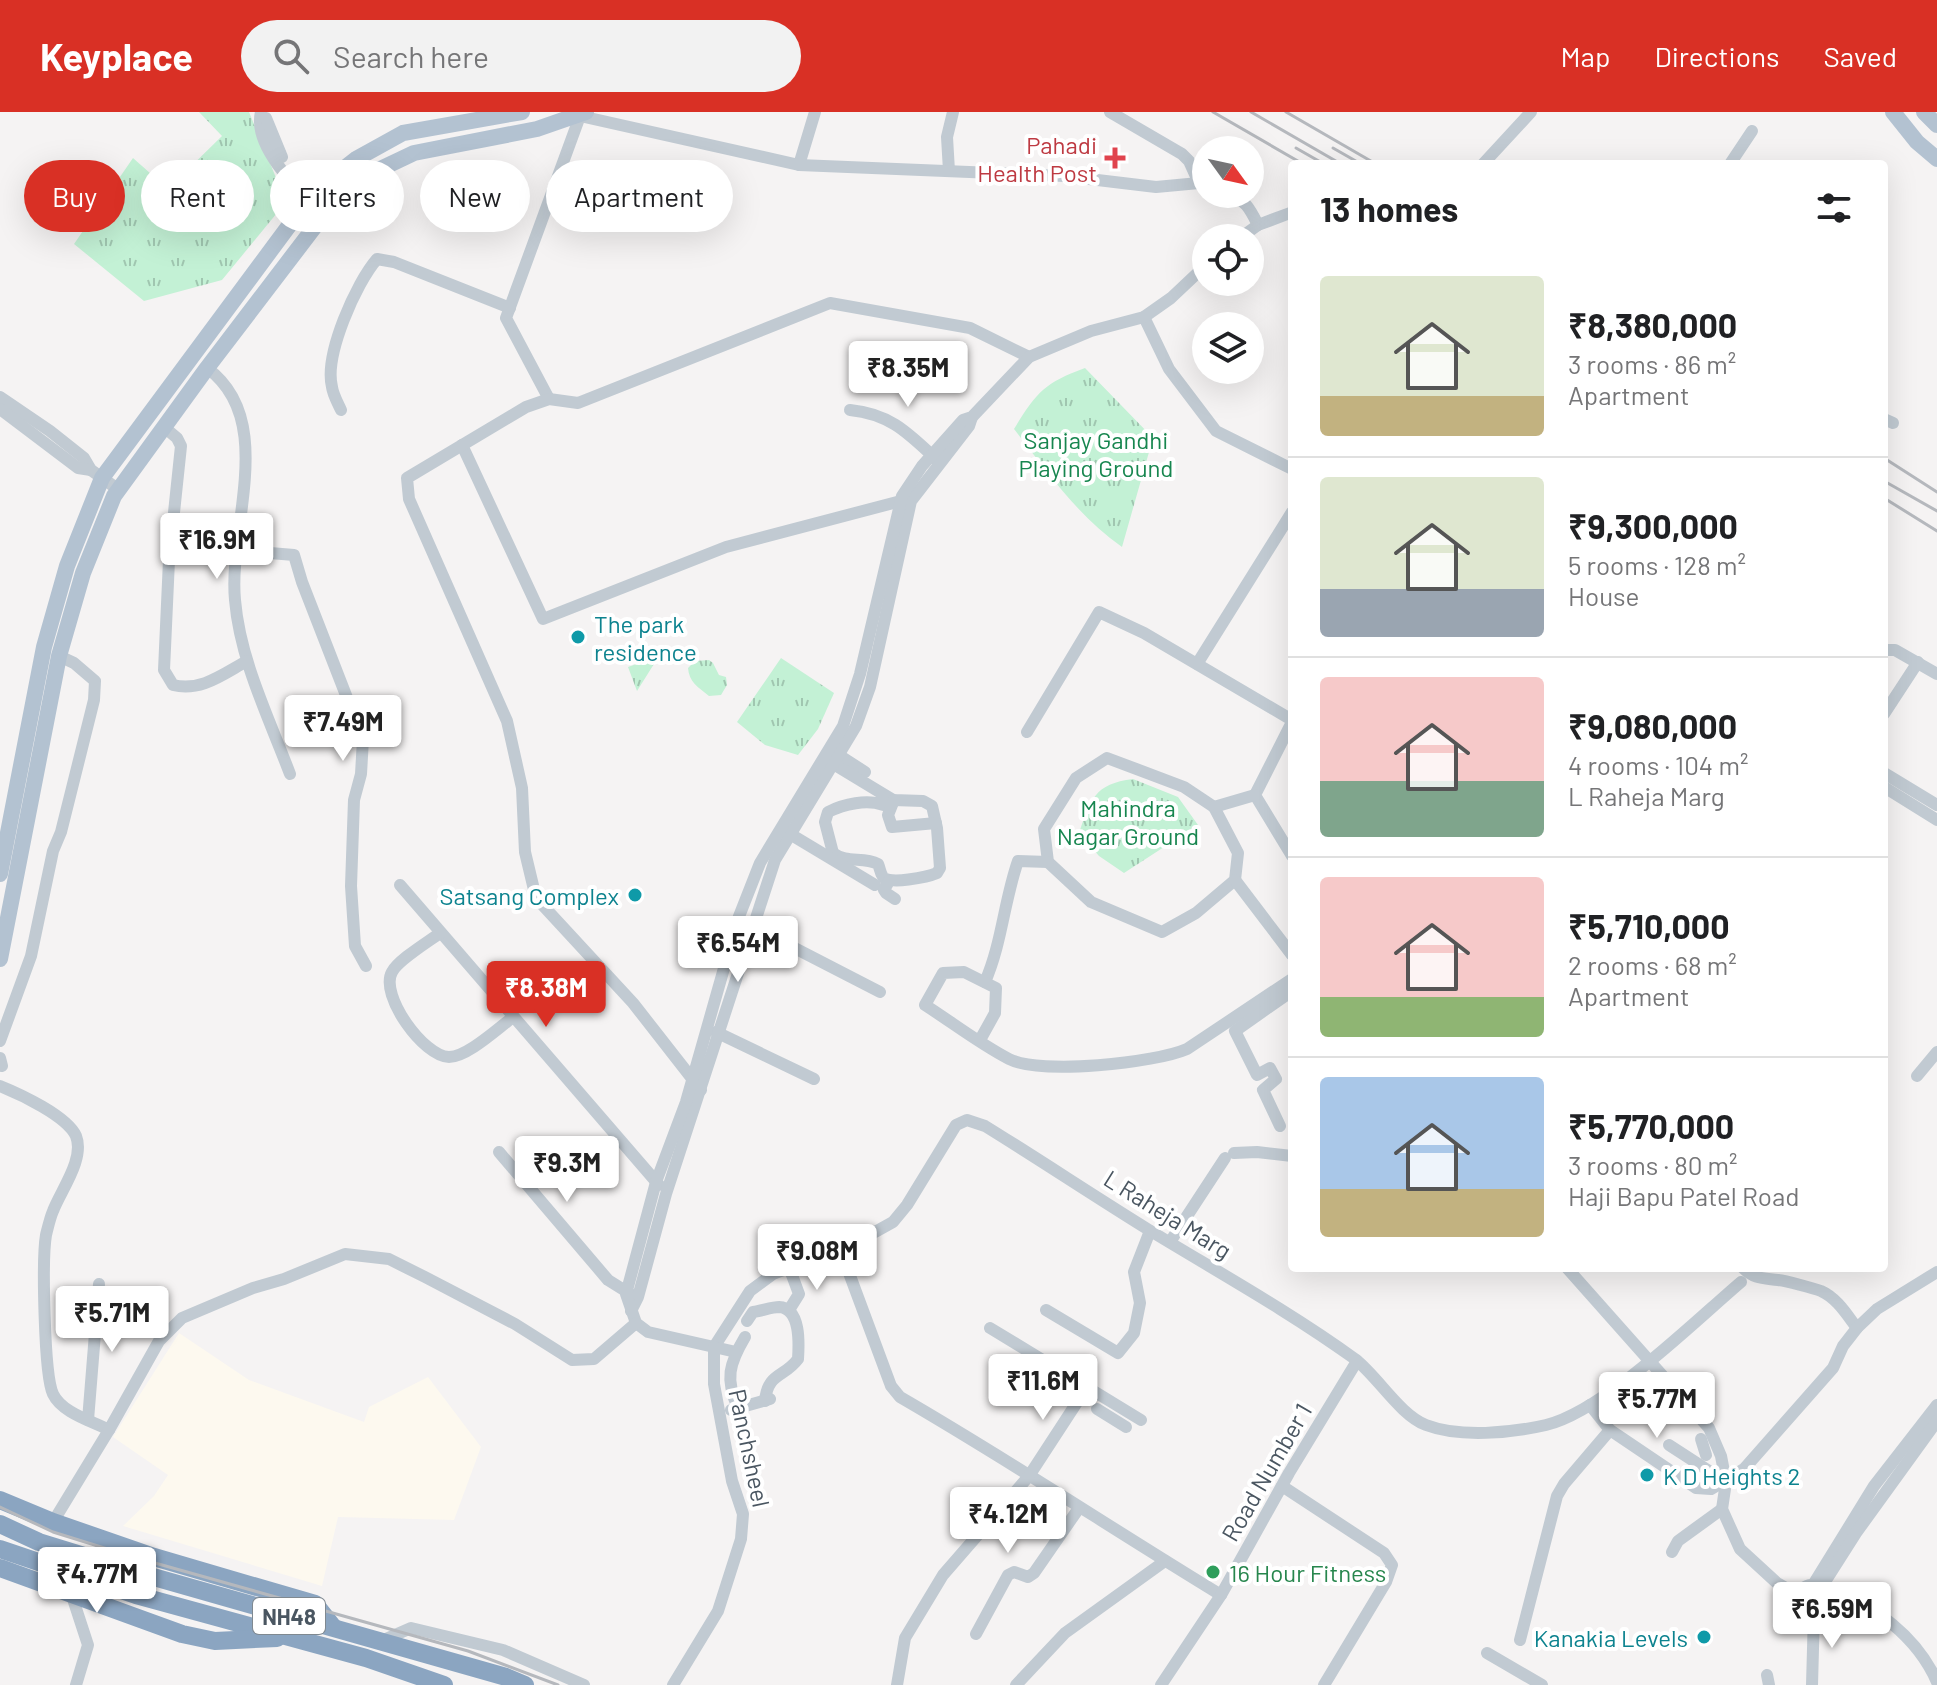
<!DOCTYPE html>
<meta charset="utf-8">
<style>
body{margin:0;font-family:Barlow,sans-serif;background:#f2f2f2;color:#202124;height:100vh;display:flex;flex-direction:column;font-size:30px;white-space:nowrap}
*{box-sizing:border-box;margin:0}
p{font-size:26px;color:#757577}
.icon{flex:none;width:44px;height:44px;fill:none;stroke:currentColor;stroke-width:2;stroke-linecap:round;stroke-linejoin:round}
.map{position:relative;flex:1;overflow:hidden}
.drawer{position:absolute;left:1288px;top:48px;width:600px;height:1112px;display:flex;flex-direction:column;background:#fff;border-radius:8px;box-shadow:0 8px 32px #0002}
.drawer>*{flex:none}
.guide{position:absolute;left:24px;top:48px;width:760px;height:72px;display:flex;gap:16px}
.needle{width:52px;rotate:123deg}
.fabs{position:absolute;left:1192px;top:24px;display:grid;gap:16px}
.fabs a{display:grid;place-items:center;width:72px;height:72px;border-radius:50%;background:#fff;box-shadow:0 8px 32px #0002;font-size:40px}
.price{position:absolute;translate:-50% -68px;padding:0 18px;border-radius:8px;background:#fff;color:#222;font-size:26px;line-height:52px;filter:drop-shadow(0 2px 4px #0008)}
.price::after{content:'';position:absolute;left:50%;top:48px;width:24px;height:18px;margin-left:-12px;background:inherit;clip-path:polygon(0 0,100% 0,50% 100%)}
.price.on{background:#d93025;color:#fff}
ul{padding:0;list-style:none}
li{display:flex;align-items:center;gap:24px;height:200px;padding:0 32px}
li+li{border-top:2px solid #e0e0e0}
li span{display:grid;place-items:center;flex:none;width:224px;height:160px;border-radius:8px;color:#555}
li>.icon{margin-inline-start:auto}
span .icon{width:96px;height:96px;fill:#fffc;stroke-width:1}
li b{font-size:34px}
h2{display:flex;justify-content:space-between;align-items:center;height:96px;padding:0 32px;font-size:34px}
.tag{padding:0 28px;border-radius:36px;background:#fff;box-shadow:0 8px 32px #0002;font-size:28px;line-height:72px}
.tag.on{background:#d93025;color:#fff}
header{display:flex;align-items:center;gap:48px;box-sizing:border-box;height:112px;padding:0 40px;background:#d93025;color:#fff}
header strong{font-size:38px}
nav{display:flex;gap:44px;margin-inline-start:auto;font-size:28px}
.search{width:560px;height:72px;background:#f2f2f2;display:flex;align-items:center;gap:20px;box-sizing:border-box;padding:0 28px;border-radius:44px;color:#757577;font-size:30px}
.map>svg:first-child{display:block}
</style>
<header>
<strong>Keyplace</strong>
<div class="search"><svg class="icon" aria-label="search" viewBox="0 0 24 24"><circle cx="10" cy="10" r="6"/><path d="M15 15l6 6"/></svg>Search here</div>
<nav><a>Map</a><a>Directions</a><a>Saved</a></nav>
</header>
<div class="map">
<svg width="1937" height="1573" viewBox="0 0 1937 1573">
<defs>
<pattern id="grass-tufts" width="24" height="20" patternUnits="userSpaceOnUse" patternTransform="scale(2)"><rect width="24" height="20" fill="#c3f1d5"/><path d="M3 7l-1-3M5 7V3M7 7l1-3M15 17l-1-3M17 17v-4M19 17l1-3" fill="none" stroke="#a0c6b0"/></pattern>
</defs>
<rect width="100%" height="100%" fill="#f5f3f3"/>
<path fill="#fdf9ef" d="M179,1221L249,1268L364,1310L369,1295L428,1265L481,1335L454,1408L338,1405L322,1474L123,1414L154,1384L168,1363L113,1325Z"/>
<g fill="url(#grass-tufts)">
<path d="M199,0H249L286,90L222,168L144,189L74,132L133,46L168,77L222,24Z"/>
<path d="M1085,256L1153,326L1122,435C1077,403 1047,360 1014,317C1036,281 1044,271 1085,256Z"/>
<path d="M659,544L637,579L628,555Z"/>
<path d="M781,546L834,581L818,617L798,643L765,633L737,610Z"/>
<path d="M709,548L713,551L719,563L726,565L727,573L721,583L709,584C698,575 689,570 688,556L695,549Z"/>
<path d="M1133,667L1178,685L1198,713L1124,761L1099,744L1079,721C1091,687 1094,672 1133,667Z"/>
</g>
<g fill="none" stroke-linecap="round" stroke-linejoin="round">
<g stroke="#c1cad2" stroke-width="12">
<path d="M261,0C252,36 301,80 324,103"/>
<path d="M1110,0L1182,42L1189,49L1199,71"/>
<path d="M266,6L282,45"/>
<path d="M1483,52L1531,0"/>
<path d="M1730,52L1752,19"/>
<path d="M799,53L815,0"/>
<path d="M293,59L329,96"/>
<path d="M949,59L947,25L953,0"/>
<path d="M1228,82C1246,88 1250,97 1258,113L1240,126"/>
<path d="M1258,113L1290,101"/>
<path d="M1144,205L1169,257L1216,319L1292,357"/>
<path d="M207,256C278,308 228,415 235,488C240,548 269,606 290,662"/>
<path d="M0,285L50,319L84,346L91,358L119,378"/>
<path d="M549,287L506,206L580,4L799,53L1064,64L1156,75L1199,71L1206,74"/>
<path d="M0,297L78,356L91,358"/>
<path d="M341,298C338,291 333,283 332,275C324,243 356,171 377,147L394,150L510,196"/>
<path d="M850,298C891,302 909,322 937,348"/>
<path d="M1884,307L1893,311"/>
<path d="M164,315L177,326L181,334L169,448L164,558L173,573C201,580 223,562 247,549"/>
<path d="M462,333L543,507L726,435L897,390L907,391"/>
<path d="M235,443L270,441L294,443L302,470L363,627L361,662L354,688L351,774L355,834L366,854"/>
<path d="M1884,538H1895L1937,562"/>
<path d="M1197,552L1292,400"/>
<path d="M1884,602L1918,550"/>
<path d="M1292,610L1255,683L1292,744"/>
<path d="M1027,620L1099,500L1144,521L1292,608"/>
<path d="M834,640L865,660"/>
<path d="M1107,646L1184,675L1214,695L1238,741L1235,768L1196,801L1162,820L1091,790L1048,750L1044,717L1076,666Z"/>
<path d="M827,648L893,688L923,689L932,694L937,716L940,756L937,761C928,765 888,773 883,765C880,761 880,756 878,752C863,744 847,752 833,741L825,710L828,700C844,692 867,687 883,693"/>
<path d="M1884,661L1937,693"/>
<path d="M1884,675L1937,708"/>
<path d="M894,688L888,703L892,715L936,711"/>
<path d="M1214,695L1255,683"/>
<path d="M785,719L875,773"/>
<path d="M1235,768L1292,843"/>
<path d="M889,769L884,778L886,781L895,787"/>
<path d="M400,773L659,1073"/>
<path d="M748,812L880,880"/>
<path d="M440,821C428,830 398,848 392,860C379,883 424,945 449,945C467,945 497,917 512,906"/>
<path d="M985,870C1002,831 1004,789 1018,749L1048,750"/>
<path d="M716,920L814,967"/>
<path d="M980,928L995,901L996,876L964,860L943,861L925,893C953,911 980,932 1009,947C1041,963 1155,951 1187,937L1292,867"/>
<path d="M0,929L31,844L53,739L61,720L94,588L95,569L74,551L59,544"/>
<path d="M0,946L2,954"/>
<path d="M1917,964L1937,940"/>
<path d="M0,974C20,982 67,1004 76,1024C85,1047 61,1078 53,1099C50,1106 48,1115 46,1123C42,1146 44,1263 53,1282C62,1301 92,1309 109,1318"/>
<path d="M701,978L633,891L536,786L525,740L522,676L507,609L409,387L407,366L526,295L549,287L578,291L830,191L970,216L1029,245"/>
<path d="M1280,1014L1263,978L1276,967L1270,956L1257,963L1235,919L1292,879"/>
<path d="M499,1040L608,1168L632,1183"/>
<path d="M1234,1041L1257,1040L1292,1044"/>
<path d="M1170,1130L1225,1046"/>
<path d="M839,1134L891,1274L900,1285C1009,1348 1114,1418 1221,1483"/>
<path d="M789,1155L799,1182L789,1198"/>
<path d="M1567,1156L1709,1316L1721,1344L1726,1370L1722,1397L1740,1437L1777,1471L1798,1483"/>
<path d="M1743,1156C1754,1167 1763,1166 1778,1168C1786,1169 1813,1176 1821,1179C1837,1186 1847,1203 1857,1216"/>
<path d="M1046,1198L1118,1241L1134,1221L1140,1191L1134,1160L1150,1119"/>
<path d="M631,1199L638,1185L666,1082L775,748L856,614L870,575L911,389L969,314L972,305"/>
<path d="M747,1209L753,1200C761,1199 772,1195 779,1195C801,1196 799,1232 798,1247C784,1266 768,1260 765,1289"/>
<path d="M990,1216L1141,1308"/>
<path d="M714,1235L750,1179L773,1162L857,1130L893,1110L907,1093L956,1013L967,1008L985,1014C1040,1048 1094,1084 1149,1118C1218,1160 1290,1200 1355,1247C1378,1265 1400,1303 1426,1313C1460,1326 1511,1321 1546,1313C1604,1299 1694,1210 1741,1170"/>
<path d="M736,1240L648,1220L636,1211L626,1182L656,1070L686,990L738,807L760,751L843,614L860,562L902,384L922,354L963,308L972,305L1029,245L1091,219L1144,205L1171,186L1206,153"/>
<path d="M1590,1293L1610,1318L1696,1376L1711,1377L1744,1357L1833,1256L1843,1234L1857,1216L1877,1197L1937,1160"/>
<path d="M738,1296C725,1267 729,1252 745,1225"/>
<path d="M1097,1297L1126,1315"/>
<path d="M731,1298L770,1287"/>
<path d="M88,1308L99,1172"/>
<path d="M1701,1327L1706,1343"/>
<path d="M1669,1333L1726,1370"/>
<path d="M1282,1374L1384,1441L1392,1453L1386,1470L1324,1573"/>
<path d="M53,1410L109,1318L159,1229L182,1206L253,1176L284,1167L345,1142L389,1147L425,1165L515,1212L572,1248L594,1247L636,1211"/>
<path d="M1672,1440L1678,1429L1722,1397"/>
<circle cx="1812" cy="1487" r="14"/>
<path d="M1813,1473L1874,1374L1937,1293"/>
<path d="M1821,1476L1856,1421L1937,1309"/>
<path d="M1826,1483C1873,1486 1919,1529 1937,1570"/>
<path d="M72,1484L88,1533L76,1573"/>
<path d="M976,1522L1008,1463L1014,1460L1028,1465L1034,1461L1079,1396"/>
<path d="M1520,1528L1557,1384L1564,1372L1610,1318"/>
<path d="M379,1530L411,1516L503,1538L584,1573"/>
<path d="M1487,1541L1542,1573"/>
<path d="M1767,1563L1769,1573"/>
<path d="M673,1573L718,1499L741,1427L743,1402L732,1369L714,1272V1235"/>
<path d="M897,1573L905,1526L943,1463L1029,1364L1087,1275"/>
<path d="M1016,1573L1065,1521L1165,1449"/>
<path d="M1161,1573L1221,1483L1289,1361L1357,1249"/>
<path d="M1812,1573L1814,1501"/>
</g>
<g stroke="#b3c2d1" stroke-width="16">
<path d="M1893,0L1917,30L1937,47"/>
<path d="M1924,0L1937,13"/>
<path d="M0,762L44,535L67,454L102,366L314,80L356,47L403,21L522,0"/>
<path d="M0,847L59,544L83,461L114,384L207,256L329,96L374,60L414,41L537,17L586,0"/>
</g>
<g stroke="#8ba5c1" stroke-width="18">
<path d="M0,1388L53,1410L154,1445L315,1492L333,1515"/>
<path d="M0,1412L39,1430L143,1462L506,1565L525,1573"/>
<path d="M0,1437L136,1483L366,1546L444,1573"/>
<path d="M0,1456L182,1522L215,1529L277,1526"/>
</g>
<g stroke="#b5b8bd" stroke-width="3">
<path d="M1213,0L1303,52"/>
<path d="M1251,0L1341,52"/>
<path d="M1286,0L1376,52"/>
<path d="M1296,36L1324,52"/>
<path d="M1333,36L1361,52"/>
<path d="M1884,346L1937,380"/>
<path d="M1884,369L1937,399"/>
<path d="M1884,386L1937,419"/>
<path d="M0,1395L53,1420L130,1444L468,1539L558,1573"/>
</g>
</g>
<path fill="#e0444e" stroke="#fff" stroke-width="3" d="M1111 34h8v8h8v8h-8v8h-8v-8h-8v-8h8z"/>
<g fill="#0f9aa8" stroke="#fff" stroke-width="3">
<circle cx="578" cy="525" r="8"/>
<circle cx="635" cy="783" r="8"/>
<circle cx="1647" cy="1363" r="8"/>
<circle cx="1704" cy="1525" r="8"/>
</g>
<circle fill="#2e9e5b" stroke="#fff" stroke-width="3" cx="1213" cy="1460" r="8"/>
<g text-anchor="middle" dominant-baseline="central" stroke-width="8" stroke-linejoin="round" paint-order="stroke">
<rect fill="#fff" stroke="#808990" stroke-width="2" x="253" y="1486" width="72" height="36" rx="6"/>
<g font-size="22" font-weight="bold" fill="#4a5661">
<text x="289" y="1504">NH48</text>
</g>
<g font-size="24" fill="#be3a42" stroke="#fff" text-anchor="end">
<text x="1097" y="32">Pahadi<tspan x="1097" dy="28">Health Post</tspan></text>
</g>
<g font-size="24" fill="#17864f" stroke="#fff">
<text x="1096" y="327">Sanjay Gandhi<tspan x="1096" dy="28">Playing Ground</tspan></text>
<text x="1128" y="695">Mahindra<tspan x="1128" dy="28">Nagar Ground</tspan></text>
</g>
<g font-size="24" fill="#0d838f" stroke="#fff" text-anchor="start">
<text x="594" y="511">The park<tspan x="594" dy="28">residence</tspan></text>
<text x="619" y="783" text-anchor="end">Satsang Complex</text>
<text x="1663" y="1363">K D Heights 2</text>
<text x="1688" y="1525" text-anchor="end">Kanakia Levels</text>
</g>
<g font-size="24" fill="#4a5661" stroke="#fff">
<text transform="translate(1168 1102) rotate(32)">L Raheja Marg</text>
<text transform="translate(750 1336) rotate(78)">Panchsheel</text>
<text transform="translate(1266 1360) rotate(-60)">Road Number 1</text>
</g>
<g font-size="24" fill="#27864d" stroke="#fff" text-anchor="start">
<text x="1229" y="1460">16 Hour Fitness</text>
</g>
</g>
</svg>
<div class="fabs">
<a><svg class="needle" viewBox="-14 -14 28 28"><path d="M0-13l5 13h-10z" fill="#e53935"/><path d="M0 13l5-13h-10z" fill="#757577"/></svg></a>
<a><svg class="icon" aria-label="locate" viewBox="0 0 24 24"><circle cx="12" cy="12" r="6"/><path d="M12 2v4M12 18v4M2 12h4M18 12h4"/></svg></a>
<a><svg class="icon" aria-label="layers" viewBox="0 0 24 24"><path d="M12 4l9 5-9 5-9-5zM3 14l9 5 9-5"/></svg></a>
</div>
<b class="price" style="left:908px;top:297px">₹8.35M</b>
<b class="price" style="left:217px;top:469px">₹16.9M</b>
<b class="price" style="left:343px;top:651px">₹7.49M</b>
<b class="price" style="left:738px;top:872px">₹6.54M</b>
<b class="price on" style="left:546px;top:917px">₹8.38M</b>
<b class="price" style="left:567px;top:1092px">₹9.3M</b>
<b class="price" style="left:817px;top:1180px">₹9.08M</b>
<b class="price" style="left:112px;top:1242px">₹5.71M</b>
<b class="price" style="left:1043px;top:1310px">₹11.6M</b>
<b class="price" style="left:1657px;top:1328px">₹5.77M</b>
<b class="price" style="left:1008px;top:1443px">₹4.12M</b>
<b class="price" style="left:97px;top:1503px">₹4.77M</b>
<b class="price" style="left:1832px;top:1538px">₹6.59M</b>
<div class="guide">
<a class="tag on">Buy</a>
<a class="tag">Rent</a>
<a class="tag">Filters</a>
<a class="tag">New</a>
<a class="tag">Apartment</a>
</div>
<section class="drawer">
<h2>13 homes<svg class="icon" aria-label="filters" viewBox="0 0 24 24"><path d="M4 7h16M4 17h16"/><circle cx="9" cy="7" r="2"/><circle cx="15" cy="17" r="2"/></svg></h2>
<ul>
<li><span style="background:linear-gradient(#dfe7d0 75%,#c2b280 0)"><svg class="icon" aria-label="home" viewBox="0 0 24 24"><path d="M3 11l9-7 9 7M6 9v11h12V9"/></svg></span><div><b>₹8,380,000</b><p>3 rooms · 86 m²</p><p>Apartment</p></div></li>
<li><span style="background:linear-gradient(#dfe7d0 70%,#9aa5b1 0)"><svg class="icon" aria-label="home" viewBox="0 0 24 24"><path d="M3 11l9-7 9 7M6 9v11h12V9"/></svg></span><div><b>₹9,300,000</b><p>5 rooms · 128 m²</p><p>House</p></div></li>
<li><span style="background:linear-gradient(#f6c9c9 65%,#7fa58c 0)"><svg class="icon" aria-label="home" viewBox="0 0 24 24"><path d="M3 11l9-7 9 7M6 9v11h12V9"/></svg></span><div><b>₹9,080,000</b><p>4 rooms · 104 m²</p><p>L Raheja Marg</p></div></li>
<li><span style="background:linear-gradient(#f6c9c9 75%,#8fb573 0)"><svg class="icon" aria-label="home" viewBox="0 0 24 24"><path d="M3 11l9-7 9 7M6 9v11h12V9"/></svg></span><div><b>₹5,710,000</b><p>2 rooms · 68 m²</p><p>Apartment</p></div></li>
<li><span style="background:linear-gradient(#a9c7e8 70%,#c2b280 0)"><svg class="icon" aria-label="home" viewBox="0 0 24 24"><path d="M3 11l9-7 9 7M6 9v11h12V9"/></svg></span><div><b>₹5,770,000</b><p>3 rooms · 80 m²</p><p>Haji Bapu Patel Road</p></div></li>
</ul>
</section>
</div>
